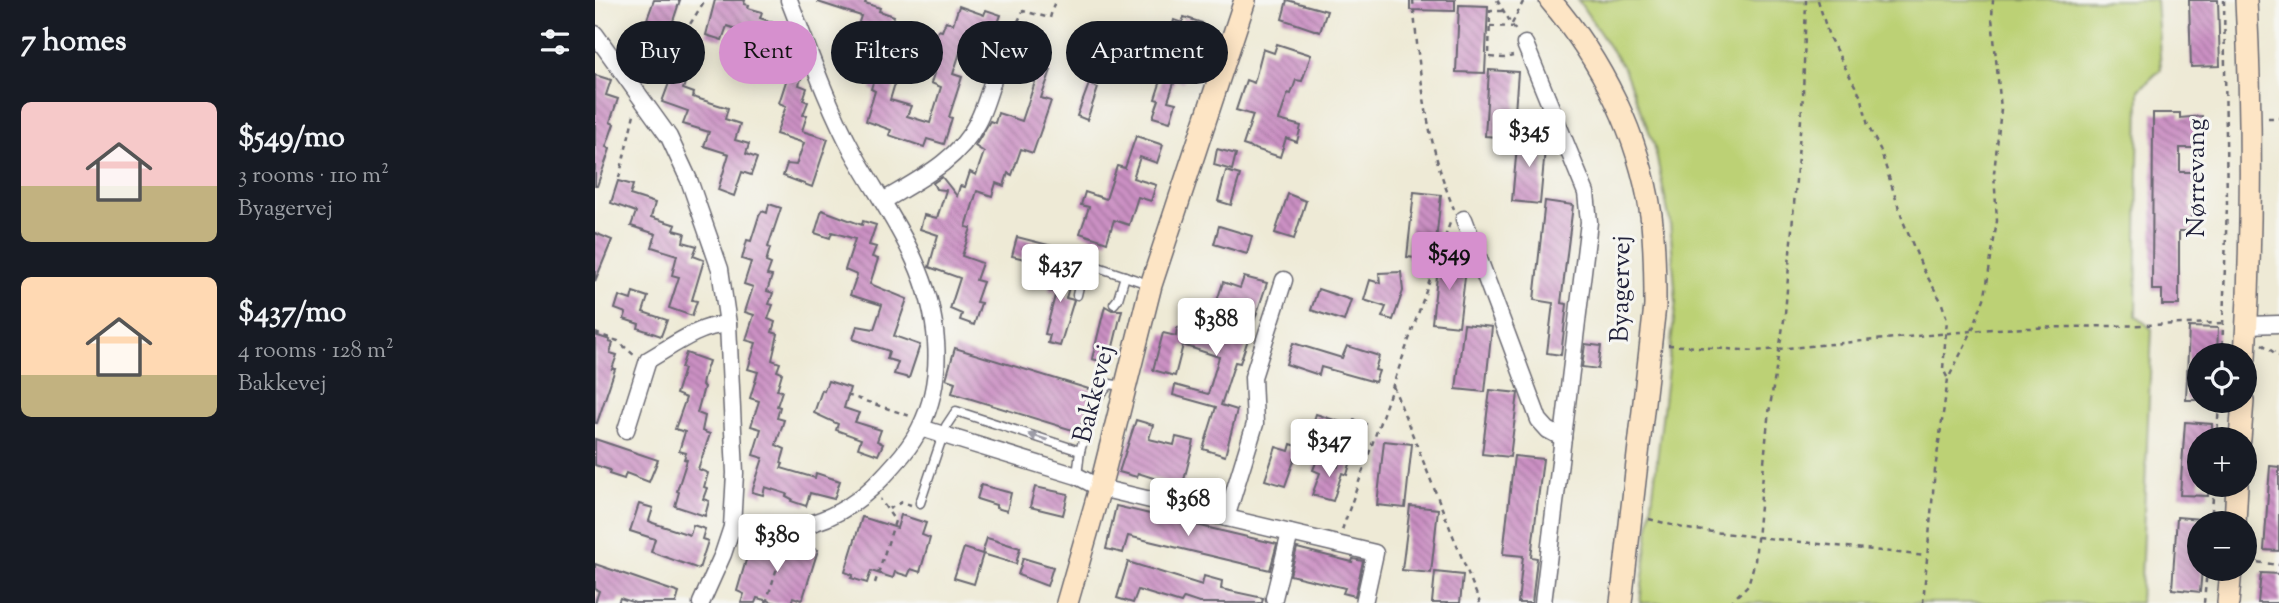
<!DOCTYPE html>
<meta charset="utf-8">
<style>
body{margin:0;font-family:"Sorts Mill Goudy",serif;background:#20242c;color:#f1f3f6;height:100vh;display:flex;flex-direction:column;font-size:26px;white-space:nowrap}
*{box-sizing:border-box;margin:0}
p{font-size:23px;color:#9ea1a6}
.icon{flex:none;width:38px;height:38px;fill:none;stroke:currentColor;stroke-width:2;stroke-linecap:round;stroke-linejoin:round}
.map{position:relative;flex:1;overflow:hidden}
.details{display:flex;flex-direction:column;background:#171b24;width:595px}
.details>*{flex:none}
.banner{position:absolute;left:21px;top:21px;width:665px;height:63px;display:flex;gap:14px}
.buttons{position:absolute;left:1592px;top:343px;display:grid;gap:14px}
.buttons a{display:grid;place-items:center;width:70px;height:70px;border-radius:50%;background:#171b24;box-shadow:0 4px 18px #0003;font-size:35px}
.price{position:absolute;translate:-50% -60px;padding:0 16px;border-radius:7px;background:#fff;color:#222;font-size:23px;line-height:46px;filter:drop-shadow(0 2px 4px #0008)}
.price::after{content:'';position:absolute;left:50%;top:42px;width:21px;height:16px;margin-left:-10px;background:inherit;clip-path:polygon(0 0,100% 0,50% 100%)}
.price.on{background:#d690ce;color:#111}
ul{padding:0;list-style:none}
li{display:flex;align-items:center;gap:21px;height:175px;padding:0 21px}
li span{display:grid;place-items:center;flex:none;width:196px;height:140px;border-radius:10px;color:#555}
li>.icon{margin-inline-start:auto}
span .icon{width:84px;height:84px;fill:#fffc;stroke-width:1}
li b{font-size:30px}
h2{display:flex;justify-content:space-between;align-items:center;height:84px;padding:0 21px;font-size:30px}
.tag{padding:0 24px;border-radius:32px;background:#171b24;box-shadow:0 4px 18px #0003;font-size:24px;line-height:63px}
.tag.on{background:#d690ce;color:#111}
main{display:flex;flex:1;min-height:0}
.map>svg:first-child{display:block}
</style>
<main>
<section class="details">
<h2>7 homes<svg class="icon" aria-label="filters" viewBox="0 0 24 24"><path d="M4 7h16M4 17h16"/><circle cx="9" cy="7" r="2"/><circle cx="15" cy="17" r="2"/></svg></h2>
<ul>
<li><span style="background:linear-gradient(#f6c9c9 60%,#c2b280 0)"><svg class="icon" aria-label="home" viewBox="0 0 24 24"><path d="M3 11l9-7 9 7M6 9v11h12V9"/></svg></span><div><b>$549/mo</b><p>3 rooms · 110 m²</p><p>Byagervej</p></div></li>
<li><span style="background:linear-gradient(#ffd9b3 70%,#c2b280 0)"><svg class="icon" aria-label="home" viewBox="0 0 24 24"><path d="M3 11l9-7 9 7M6 9v11h12V9"/></svg></span><div><b>$437/mo</b><p>4 rooms · 128 m²</p><p>Bakkevej</p></div></li>
</ul>
</section>
<div class="map">
<svg width="1684" height="603" viewBox="0 0 1684 603">
<defs>
<pattern id="building-back-hatch" width="6" height="6" patternUnits="userSpaceOnUse" patternTransform="scale(1.75)"><rect width="6" height="6" fill="#cb90c3"/><path d="M-1 5l2 2M0 0l6 6M5-1l2 2" fill="none" stroke="#a475a0"/></pattern>
</defs>
<rect width="100%" height="100%" fill="#f6f6f2"/>
<filter id="ink" filterUnits="userSpaceOnUse"><feTurbulence type="fractalNoise" baseFrequency=".0143" numOctaves="2"/><feDisplacementMap in="SourceGraphic" scale="14" xChannelSelector="R" yChannelSelector="G"/><feConvolveMatrix kernelMatrix="1 2 1 2 8 2 1 2 1" color-interpolation-filters="sRGB"/></filter>
<filter id="wash" filterUnits="userSpaceOnUse"><feTurbulence type="fractalNoise" baseFrequency=".00686" numOctaves="4" result="noise"/><feDisplacementMap in="SourceGraphic" scale="28" xChannelSelector="R" yChannelSelector="G"/><feGaussianBlur stdDeviation="1.57" result="paint"/><feColorMatrix in="noise" values="0 0 0 0 0 0 0 0 0 0 0 0 0 0 0 0 0 1.4 0 .05"/><feComposite in="paint" operator="in"/></filter>
<g filter="url(#wash)">
<rect width="100%" height="100%" fill="#eeead6"/>
<path fill="#bcd175" stroke="#6f7a58" stroke-width="2" d="M983,0H1561L1566,69L1544,90L1541,316L1557,329L1545,603H1045L1081,301L1075,222L1059,144L1029,69Z"/>
<g id="blocks">
<g fill="url(#building-back-hatch)">
<path d="M59,0H85L75,30L64,26L56,52L34,45L39,30L47,33Z"/>
<path d="M120,0H150L149,4L154,5L153,8L167,12L165,18L177,22L175,26L189,30L186,41L197,45L193,57L162,46L166,37L132,26L127,40L111,35Z"/>
<path d="M223,0H271L270,3L285,8L284,11L299,16L289,47L302,52L293,75L301,80L295,100L316,106L312,116L335,123L346,87L336,83L344,58L332,53L336,40L340,41L343,30L347,31L351,21L358,24L364,6L389,15L391,10L406,15L403,23L424,30L426,25L452,34L450,39L452,40L443,60L428,56L432,44L411,37L410,40L398,37L373,28L358,74L367,77L354,117L357,118L349,144L332,139L329,147L294,135L296,130L271,121L280,91L276,89L284,63L250,50L255,35L259,37L266,16L223,2Z"/>
<path d="M692,0L732,11L725,32L687,19Z"/>
<path d="M815,0H860V11L815,10Z"/>
<path d="M1594,0H1623L1625,66L1596,67Z"/>
<path d="M864,5L893,6L890,73L861,72Z"/>
<path d="M589,17L607,23L588,82L580,80L573,101L581,103L575,122L558,117L564,100L560,99L574,56L570,54L579,20L587,23Z"/>
<path d="M682,44L716,55L707,81L701,80L696,94L693,93L684,120L706,126L702,142L691,138L685,157L648,145L658,115L641,110L651,80L659,83L668,49L679,53Z"/>
<path d="M440,65L456,70L446,98L456,101L438,153L426,149L417,175L413,173L409,186L401,183L397,196L382,191L371,227L376,228L367,256L387,263L381,280L388,282L381,302L386,303L379,325L365,320L367,314L355,309L365,278L334,267L343,235L325,229L329,215L342,218L351,190L341,189L338,183L347,177L362,196L365,186L370,187L375,172L381,175L389,152L380,146L395,121L400,123L403,113L427,121L440,82L435,80Z"/>
<path d="M195,69L208,73L204,85L212,88L208,100L213,102L208,115H212L207,131L233,139L217,187L188,176L192,164L201,165L209,143L181,134L191,106L184,103Z"/>
<path d="M894,70L923,72L918,138L890,136Z"/>
<path d="M0,75L16,80L11,95L23,99L15,122L19,124L11,147L15,149L2,186H0Z"/>
<path d="M77,75L91,80L88,89L99,93L98,97L133,108L130,119L145,124L140,140L154,144L151,154L162,158L156,175L147,172L139,196L123,190L134,154L109,146L114,132L88,124L93,111L67,102Z"/>
<path d="M494,84L503,88L492,120L482,116Z"/>
<path d="M1558,113H1585V118L1607,116V148H1585V172H1607V186H1596V218H1602V231H1584V305H1567V290H1557Z"/>
<path d="M923,135L951,138L945,204L917,201Z"/>
<path d="M541,136L568,145L562,163L545,157L538,178L561,185L556,201L543,197L534,225L519,220L512,242L485,233L494,207L486,205L490,192L511,199L522,166L530,168Z"/>
<path d="M622,149L641,154L637,170L619,165Z"/>
<path d="M631,171L645,175L636,205L623,201Z"/>
<path d="M23,181L38,185L35,195L60,203L56,217L81,225L79,230L90,233L88,242L102,246L98,256L109,260L97,300L102,301L97,316L74,308L84,277L77,275L82,255L57,247L61,234L36,226L41,212L16,203Z"/>
<path d="M819,192L846,195L839,260L812,257Z"/>
<path d="M693,194L711,201L699,239L680,233Z"/>
<path d="M950,201L978,205L966,303L972,304L966,355L952,353L958,303L939,300Z"/>
<path d="M174,204L186,208L173,247L175,248L171,262L176,264L172,275L177,276L172,291L178,293L174,304L178,305L173,319L180,322L177,332L183,334L177,360L185,363L182,371L187,373L182,390L187,391L182,406L185,407L182,418L189,420L181,445L190,449L186,463L188,464L186,468L220,478L221,473L245,481L239,499L215,493L211,506L196,501L197,499L191,496L192,494L170,487L168,495L157,492L168,458L158,455L166,429L156,426L164,401L155,398L163,372L153,369L161,343L151,340L159,315L150,312L158,287L149,284L156,262L147,259L152,240L156,241L164,216L167,211L172,213Z"/>
<path d="M227,210L267,225L268,221L281,225L274,245L281,247L277,257L283,259L275,284L312,299L299,336L325,345L314,378L299,374L303,362L292,359L294,351L258,339L262,326L279,329L287,305L255,295L262,275L250,270L260,239L237,232L235,238L220,233Z"/>
<path d="M624,226L657,236L652,254L619,244Z"/>
<path d="M0,233L17,240L0,281Z"/>
<path d="M422,237L461,247L456,265L417,256Z"/>
<path d="M844,258L872,261L864,326L837,323Z"/>
<path d="M461,264L479,269L471,298L479,300L465,346L453,343L455,335L450,334L461,292L454,291Z"/>
<path d="M806,272L808,291L798,320L787,317L791,307L769,300L775,280L785,283L784,273Z"/>
<path d="M649,277L672,283L645,363L640,362L626,405L642,410L630,456L608,449L621,407L578,395L580,385L613,394L624,357L588,345L580,376L558,370L568,333L581,336L582,328L588,327L635,342L645,312L637,309L638,306L622,301L628,282L645,288Z"/>
<path d="M723,289L756,300L749,321L716,310Z"/>
<path d="M38,292L53,297L48,312L72,320L66,336L43,328L44,324L29,319L31,313L20,309L24,296L36,300Z"/>
<path d="M510,306L517,310H527L514,363L497,359Z"/>
<path d="M869,324L897,327L890,392L861,389Z"/>
<path d="M1594,327L1623,328L1622,355H1605V400H1591Z"/>
<path d="M0,335L15,340L14,342L18,343L15,353L22,355L17,369H20L2,423H0Z"/>
<path d="M698,343L747,358L752,346L784,356L780,370L784,371L780,382L726,367L724,375L691,364Z"/>
<path d="M990,344L1006,346L1003,369L987,367Z"/>
<path d="M360,348L497,390L484,432L357,393L360,382L351,379Z"/>
<path d="M91,353L114,361L108,379L107,386L109,387L102,413L110,416L107,431L115,434L103,469L113,473L109,487L112,488L108,499L114,501L110,516L80,506L84,492L82,491L92,460L89,459L91,453L84,451L90,432L80,429L91,398L81,394L89,369L86,368Z"/>
<path d="M233,381L255,388L249,408L264,413L260,422L286,430L282,441L288,444L283,455L263,448L266,439L241,430L243,424L219,413L227,390L229,391Z"/>
<path d="M895,390L923,393L915,457L887,454Z"/>
<path d="M721,414L757,426L759,420L771,424L766,438L759,436L755,448L714,435Z"/>
<path d="M541,420L558,425L554,439L579,445L581,437L599,441L588,484L571,482L543,473L542,477L524,472Z"/>
<path d="M1590,422L1617,424V439H1605V485H1614L1613,496L1585,495Z"/>
<path d="M0,439L63,460L54,482L31,473L29,479L14,474L15,470L0,465Z"/>
<path d="M789,441L817,444L810,508L782,505Z"/>
<path d="M696,444L708,448L705,459L700,458L690,486L670,480L681,447L694,451Z"/>
<path d="M919,456L948,459L936,557L942,558L937,603H923L928,556L908,554Z"/>
<path d="M722,460L743,467L745,460L755,464L752,475L747,473L738,501L717,495L725,473L718,470Z"/>
<path d="M1675,466L1684,467V551L1669,550Z"/>
<path d="M386,485L416,493L412,511L401,508V505L382,499Z"/>
<path d="M440,487L473,494L468,515L435,507Z"/>
<path d="M44,504L58,508L54,521L58,523L95,535L98,525L110,529L107,539L113,541L104,569L56,552L60,539L35,531Z"/>
<path d="M521,506L682,544L675,570L533,536L528,553L511,549Z"/>
<path d="M815,506L843,509L836,573L807,570Z"/>
<path d="M306,515L331,523L327,535L335,538L325,572L316,569L313,576L300,572L298,578L276,571L272,583L256,578L258,575L250,572L267,517L302,528Z"/>
<path d="M1582,517L1605,519V569H1607L1605,592L1577,589Z"/>
<path d="M392,538L425,548L421,564L388,554L379,584L359,578L369,548L387,554Z"/>
<path d="M196,542L223,550L208,598L206,600L198,597L196,603H182L162,598L160,603H146L149,594L142,591L156,543L192,555Z"/>
<path d="M702,548L757,562L758,559L768,561L760,596L748,593L750,588L695,575Z"/>
<path d="M428,558L458,567L452,586L423,575Z"/>
<path d="M533,562L607,585L609,576L627,581L626,589L668,598L667,603H604L589,598L586,603L543,590L538,603L522,598Z"/>
<path d="M0,564L84,593L81,603H40L25,598L23,603H0L4,591L0,589Z"/>
<path d="M840,572L868,575L865,603H837Z"/>
<path d="M1666,573L1684,574V603H1663Z"/>
</g>
</g>
</g>
<g filter="url(#ink)">
<use href="#blocks" fill-opacity="0" stroke="#696871" stroke-width="2"/>
<g fill="none" stroke-linecap="round" stroke-linejoin="round">
<g stroke="#696871" stroke-width="11">
<g id="lane">
<path d="M482,295L487,273L500,266L556,285"/>
<path d="M519,304L523,299L530,276"/>
<path d="M485,451L501,399L515,384L528,386"/>
<path d="M325,503L351,426L361,411L485,451L482,476"/>
</g>
</g>
<g stroke="#696871" stroke-width="19">
<g id="street">
<path d="M0,34L74,137L94,180L125,269L133,324L140,473L137,527L128,554L106,603"/>
<path d="M930,44L991,193L994,222L948,603"/>
<path d="M288,201C323,180 363,161 382,123C392,104 397,81 404,61"/>
<path d="M869,219L944,420L953,430L968,438"/>
<path d="M1652,325L1684,324"/>
<path d="M326,428L482,476L505,488L780,553L769,603"/>
<path d="M31,430L53,360C79,345 103,326 133,324"/>
<path d="M631,518L660,424L658,377L689,280"/>
<path d="M137,527C197,535 243,524 286,479C300,464 316,447 325,428C352,375 343,311 319,259C302,221 278,188 258,152C232,104 214,51 194,0"/>
<path d="M679,598L695,533"/>
</g>
</g>
<g stroke="#696871" stroke-width="24">
<g id="secondary">
<path d="M955,0C1007,61 1044,135 1056,215C1060,245 1060,276 1060,306L1026,603"/>
<path d="M1650,358C1657,239 1657,119 1651,0"/>
<path d="M1645,439L1648,401"/>
<path d="M1640,523L1642,485"/>
<path d="M472,603L505,488L556,285L650,0"/>
<path d="M1633,603L1636,569"/>
</g>
</g>
<g stroke="#696871" stroke-width="2.5" stroke-dasharray="5 5" stroke-linecap="butt">
<path d="M818,0C824,70 831,143 859,209"/>
<path d="M902,0L922,33"/>
<path d="M1223,0L1234,37L1267,99L1273,126L1285,149L1308,221L1327,267L1346,301L1352,319L1348,369L1353,379"/>
<path d="M908,11H895L894,57L909,58L918,56"/>
<path d="M917,24L929,0"/>
<path d="M895,26L919,27"/>
<path d="M410,49L428,11L455,18L460,0"/>
<path d="M49,76L87,37L110,0"/>
<path d="M1673,118H1684"/>
<path d="M24,178L39,114"/>
<path d="M0,333L23,341L40,356"/>
<path d="M1667,344L1684,356"/>
<path d="M1073,345L1161,351L1398,329L1628,323"/>
<path d="M1627,355L1632,204L1629,0"/>
<path d="M798,386L885,603"/>
<path d="M252,395L315,416"/>
<path d="M1622,439L1624,401"/>
<path d="M294,509L307,502L316,505"/>
<path d="M1054,519L1092,529L1331,556"/>
<path d="M1616,523L1619,485"/>
<path d="M747,530L855,223"/>
<path d="M1653,561L1684,565"/>
<path d="M280,583L300,521L285,499"/>
<path d="M171,603L190,542"/>
<path d="M1135,603L1153,585L1160,561L1173,419L1190,314L1208,95L1211,0"/>
<path d="M1328,603L1340,470L1353,379L1377,331L1390,296L1402,221L1399,173L1406,109L1397,18L1398,0"/>
<path d="M1609,603L1612,569"/>
</g>
<use href="#lane" stroke="#fff" stroke-width="8"/>
<use href="#street" stroke="#fff" stroke-width="16"/>
<use href="#secondary" stroke="#fde5c5" stroke-width="21"/>
</g>
<defs><path id="oneway-solid" d="M-6-.8H1V-3.2L6.5 0L1 3.2V.8H-6Z" transform="scale(1.75)"/></defs>
<use fill="#9c9ca7" href="#oneway-solid" transform="translate(443 437) rotate(-162)"/>
</g>
<g text-anchor="middle" dominant-baseline="central" stroke-width="6" stroke-linejoin="round" paint-order="stroke">
<g font-size="26" fill="#22223b" stroke="#f6f6f2">
<text transform="translate(1602 178) rotate(-90)">Nørrevang</text>
<text transform="translate(1027 289) rotate(-89)">Byagervej</text>
<text transform="translate(500 394) rotate(-76)">Bakkevej</text>
</g>
</g>
</svg>
<div class="buttons">
<a><svg class="icon" aria-label="locate" viewBox="0 0 24 24"><circle cx="12" cy="12" r="6"/><path d="M12 2v4M12 18v4M2 12h4M18 12h4"/></svg></a>
<a>+</a>
<a>−</a>
</div>
<b class="price" style="left:934px;top:169px">$345</b>
<b class="price on" style="left:854px;top:292px">$549</b>
<b class="price" style="left:465px;top:304px">$437</b>
<b class="price" style="left:621px;top:358px">$388</b>
<b class="price" style="left:734px;top:479px">$347</b>
<b class="price" style="left:593px;top:538px">$368</b>
<b class="price" style="left:182px;top:574px">$380</b>
<div class="banner">
<a class="tag">Buy</a>
<a class="tag on">Rent</a>
<a class="tag">Filters</a>
<a class="tag">New</a>
<a class="tag">Apartment</a>
</div>
</div>
</main>
